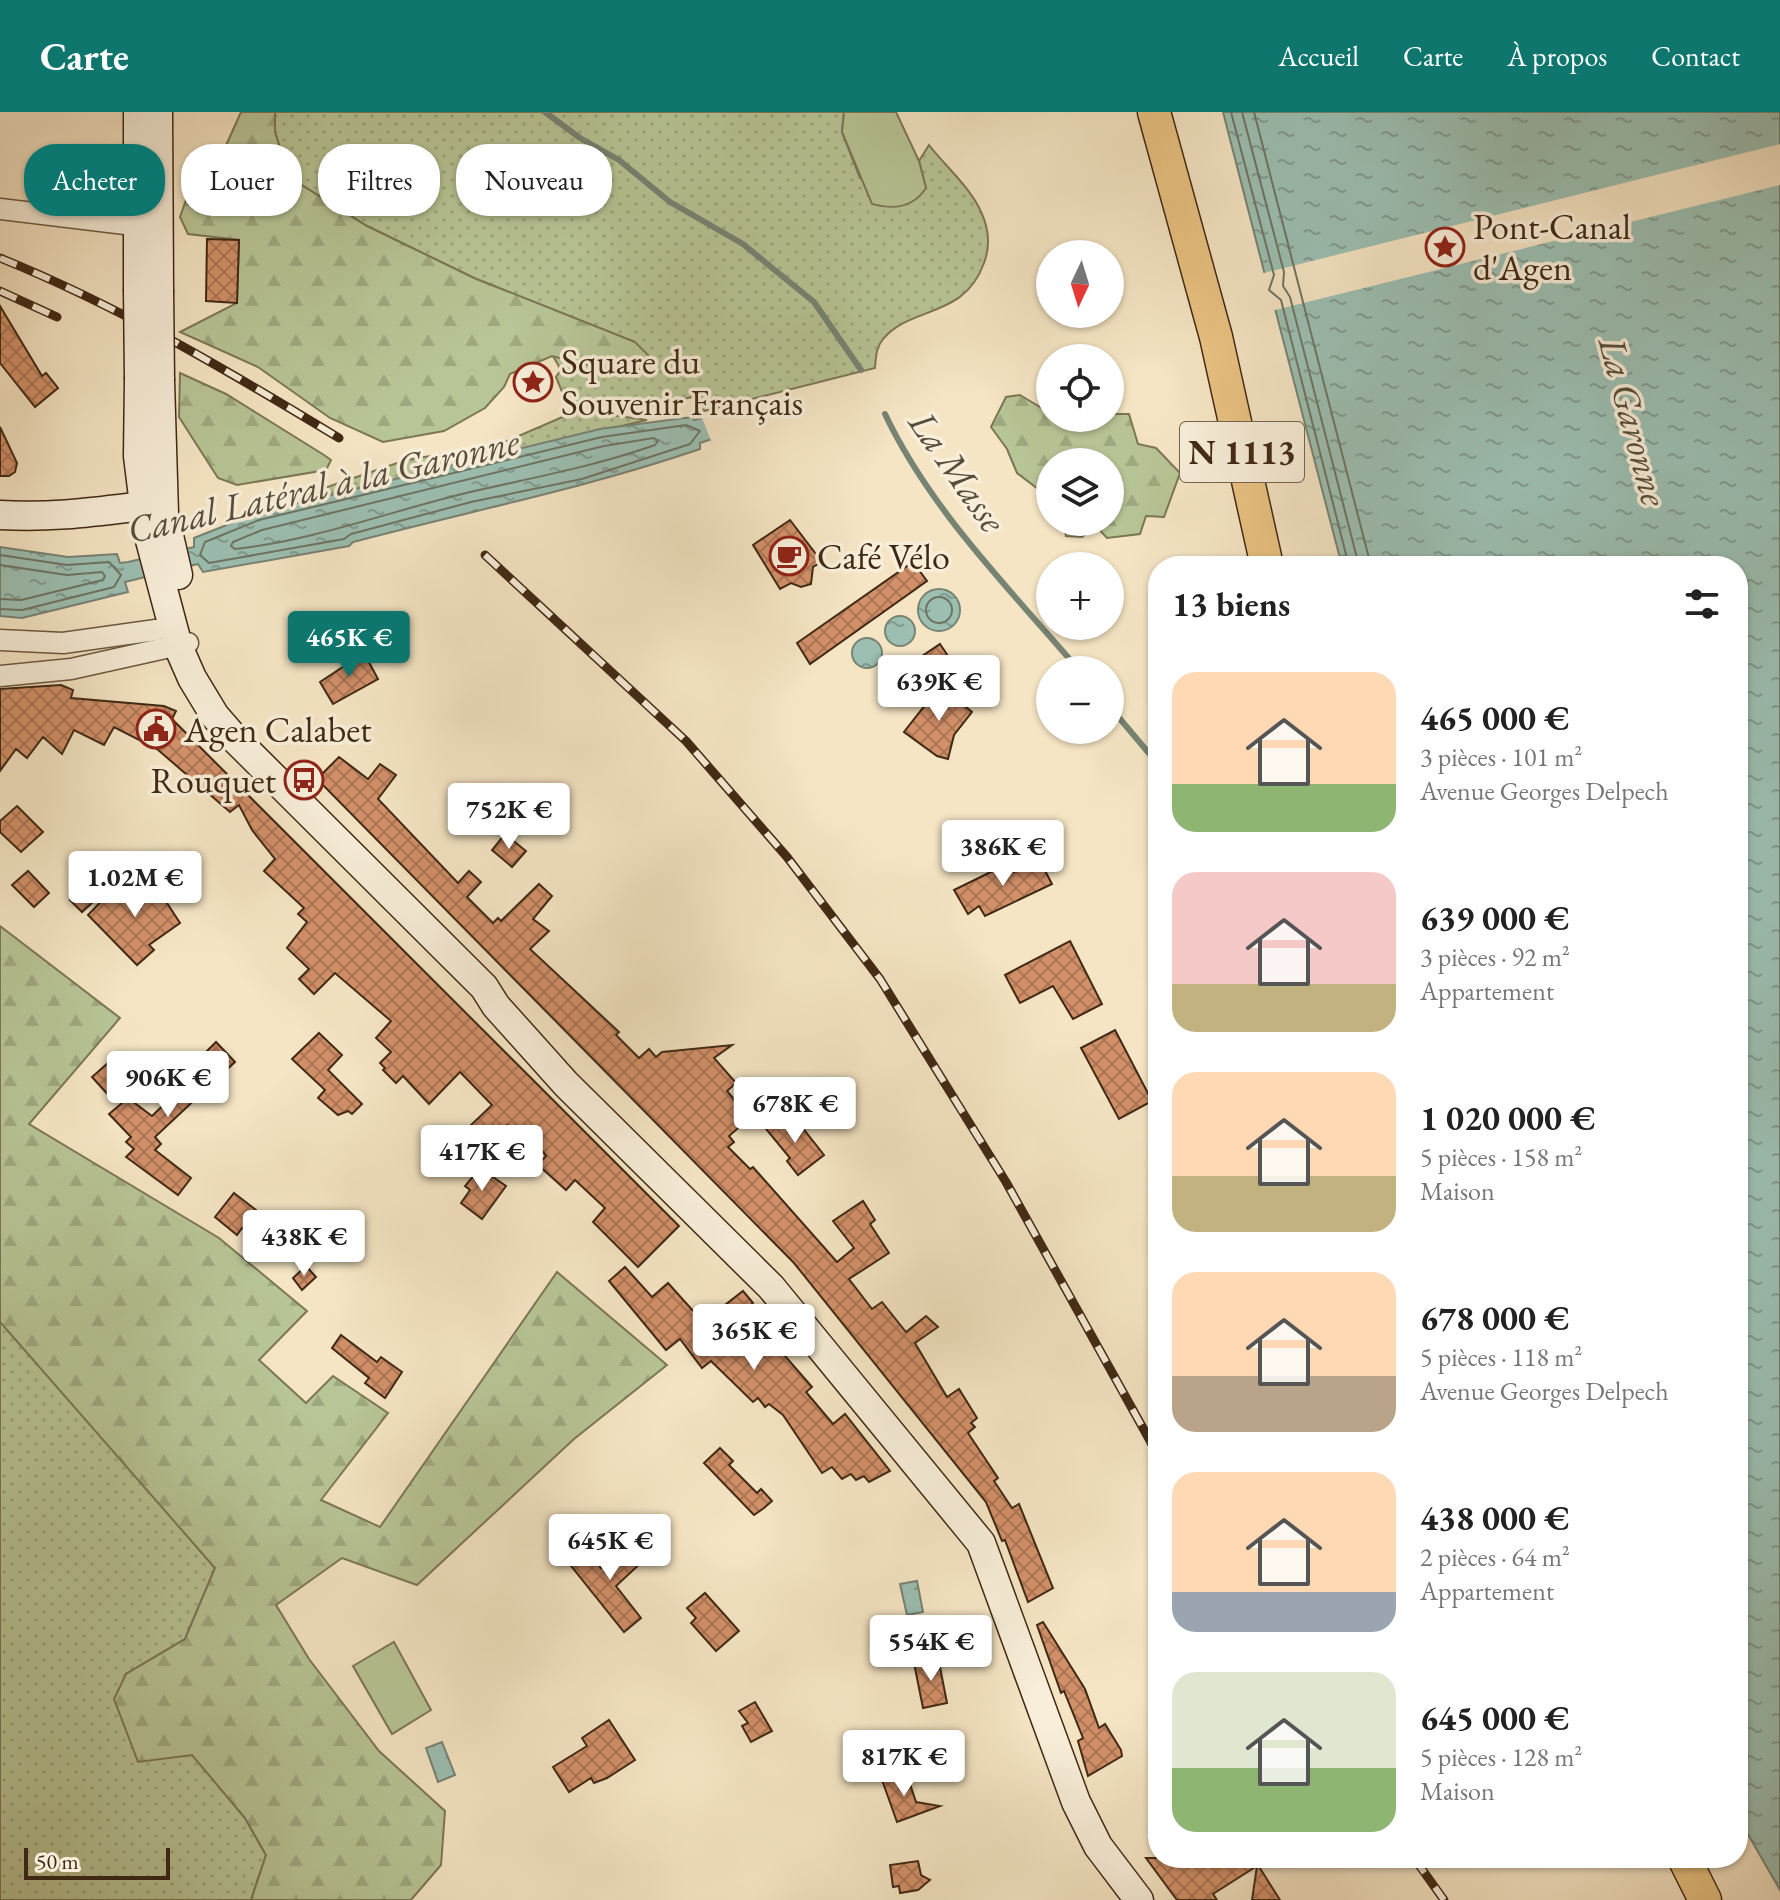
<!DOCTYPE html>
<html lang="fr">
<meta charset="utf-8">
<style>
body{margin:0;font-family:"EB Garamond",serif;background:#f6f6f6;color:#222;height:100vh;display:flex;flex-direction:column;font-size:30px;white-space:nowrap}
*{box-sizing:border-box;margin:0}
p{font-size:26px;color:#767676}
.icon{flex:none;width:44px;height:44px;fill:none;stroke:currentColor;stroke-width:2;stroke-linecap:round;stroke-linejoin:round}
.map{position:relative;flex:1;overflow:hidden}
.side{position:absolute;left:1148px;top:444px;width:600px;height:1312px;display:flex;flex-direction:column;background:#fff;border-radius:32px;box-shadow:0 2px 6px #0004}
.side>*{flex:none}
.guide{position:absolute;left:24px;top:32px;width:760px;height:72px;display:flex;gap:16px}
.needle{width:52px;rotate:184deg}
.tools{position:absolute;left:1036px;top:128px;display:grid;gap:16px}
.tools a{display:grid;place-items:center;width:88px;height:88px;border-radius:50%;background:#fff;box-shadow:0 2px 6px #0004;font-size:40px}
.scale{position:absolute;left:24px;bottom:20px;width:146px;box-sizing:border-box;padding-left:8px;border:4px solid #402914;border-top:0;font-size:22px;line-height:28px;white-space:nowrap;color:#402914;-webkit-text-stroke:6px #f8eed9;paint-order:stroke}
.price{position:absolute;translate:-50% -68px;padding:0 18px;border-radius:8px;background:#fff;color:#222;font-size:26px;line-height:52px;filter:drop-shadow(0 2px 4px #0008)}
.price::after{content:'';position:absolute;left:50%;top:48px;width:24px;height:18px;margin-left:-12px;background:inherit;clip-path:polygon(0 0,100% 0,50% 100%)}
.price.selected{background:#0f766e;color:#fff}
ul{padding:0;list-style:none}
li{display:flex;align-items:center;gap:24px;height:200px;padding:0 24px}
li span{display:grid;place-items:center;flex:none;width:224px;height:160px;border-radius:24px;color:#555}
li>.icon{margin-inline-start:auto}
span .icon{width:96px;height:96px;fill:#fffc;stroke-width:1}
li b{font-size:34px}
h2{display:flex;justify-content:space-between;align-items:center;height:96px;padding:0 24px;font-size:34px}
.pill{padding:0 28px;border-radius:32px;background:#fff;box-shadow:0 2px 6px #0004;font-size:28px;line-height:72px}
.pill.selected{background:#0f766e;color:#fff}
header{display:flex;align-items:center;gap:48px;box-sizing:border-box;height:112px;padding:0 40px;background:#0f766e;color:#fff}
header strong{font-size:38px}
nav{display:flex;gap:44px;margin-inline-start:auto;font-size:28px}
.map>svg:first-child{display:block}
</style>
<header>
<strong>Carte</strong>
<nav><a>Accueil</a><a>Carte</a><a>À propos</a><a>Contact</a></nav>
</header>
<div class="map">
<svg width="1780" height="1788" viewBox="0 0 1780 1788">
<defs>
<pattern id="grass-dots" width="8" height="8" patternUnits="userSpaceOnUse" patternTransform="scale(2)"><rect width="8" height="8" fill="#b8c596"/><path d="M2 2h.1M6 6h.1" fill="none" stroke="#9fa980" stroke-width="1.8" stroke-linecap="round"/></pattern>
<pattern id="forest-firs" width="22" height="20" patternUnits="userSpaceOnUse" patternTransform="scale(2)"><rect width="22" height="20" fill="#b8c596"/><path d="M5 1l3.5 6h-7zM16 11l3.5 6h-7z" fill="#9fa980"/></pattern>
<pattern id="water-ripples" width="26" height="14" patternUnits="userSpaceOnUse" patternTransform="scale(2)"><rect width="26" height="14" fill="#9cbfb2"/><path d="M2 4q2-2 4 0t4 0M15 11q2-2 4 0t4 0" fill="none" stroke="#819b90"/></pattern>
<pattern id="building-cross-hatch" width="8" height="8" patternUnits="userSpaceOnUse" patternTransform="scale(2)"><rect width="8" height="8" fill="#d29069"/><path d="M0 0l8 8M0 8l8-8" fill="none" stroke="#ac7655"/></pattern>
</defs>
<rect width="100%" height="100%" fill="#f5e5c4"/>
<filter id="stains"><feTurbulence type="fractalNoise" baseFrequency=".0025" numOctaves="4"/><feColorMatrix values="0 0 0 0 .2 0 0 0 0 .09 0 0 0 0 .02 0 0 0 .5 -.17"/></filter>
<radialGradient id="worn" r=".72"><stop offset=".6" stop-color="#630" stop-opacity="0"/><stop offset="1" stop-color="#630" stop-opacity=".3"/></radialGradient>
<g fill="url(#grass-dots)" stroke="#7c7755" stroke-width="2">
<path d="M275,0H844L842,20L860,66L926,76L919,49L929,33C946,55 972,77 982,102C989,118 990,135 984,151C964,207 912,193 883,227C876,236 876,244 875,256L704,299L701,283L644,296L591,290L567,292L556,265L561,258L553,244L634,264L635,230L474,166L367,114L289,65L275,20Z"/>
<path d="M590,300L647,308L303,389L301,384L406,348L498,333L567,303Z"/>
<path d="M0,1205L215,1456L185,1527L126,1562L245,1706L266,1743L251,1788H0Z"/>
</g>
<g fill="url(#forest-firs)" stroke="#7c7755" stroke-width="2">
<path d="M241,0H275V20L289,65L367,114L474,166L635,230L650,245L634,264L552,244L510,262L504,275L485,296L444,319L383,330L330,306L258,255L180,220L237,191L239,128L188,122L180,105L192,71L219,49Z"/>
<path d="M180,261L226,282L324,343L331,348L326,358L237,373L218,366L179,305Z"/>
<path d="M1020,283L1050,301V306L1095,309L1112,302H1129L1138,332L1156,336L1180,361L1164,405L1146,404L1140,422L1107,426L1096,414L1082,425L1066,424L1063,410H1110V350H1050V386L1017,361L1007,337L991,315L1006,285Z"/>
<path d="M0,814L120,906L29,1012L219,1126L307,1199L259,1248L306,1291L333,1264L388,1301L321,1388L380,1415L557,1160L667,1253L574,1327L417,1473L342,1446L276,1493L309,1547L379,1639L445,1699L441,1753L411,1788H251L266,1743L245,1706L192,1643L138,1650L114,1587L126,1562L185,1527L215,1456L0,1210Z"/>
</g>
<g fill="#b8c596" stroke="#7c7755" stroke-width="2">
<path d="M844,0H896L919,49L926,76C913,96 894,98 872,92L842,20Z"/>
<path d="M394,1530L431,1598L392,1622L353,1554Z"/>
</g>
<g fill="url(#water-ripples)" stroke="#778373" stroke-width="2">
<path d="M1223,0H1780V1778L1738,1705V454H1342L1273,189L709,328L700,331V337C586,376 470,399 353,430L349,434L203,460L198,452L125,470L128,480L22,506L0,504V435L68,445L117,442L120,451L128,450L194,435V426L257,401L600,317L692,305L694,308L1266,167Z"/>
<circle cx="939" cy="498" r="21"/>
<circle cx="900" cy="519" r="15"/>
<circle cx="867" cy="541" r="15"/>
<path d="M917,1469L923,1500L907,1503L900,1472Z"/>
<path d="M442,1630L455,1663L438,1670L426,1636Z"/>
</g>
<path fill="#f5e5c4" d="M1780,32V73L1271,199L1270,193L1050,246L712,331L702,306L704,301Z"/>
<g fill="none" stroke-linecap="round" stroke-linejoin="round">
<g stroke="#6e7463" stroke-width="2">
<path d="M1231,0L1274,163L1269,178L1281,188L1349,454"/>
<path d="M1242,0L1284,160L1283,174L1290,185L1359,454"/>
<path d="M1254,0L1371,454"/>
<path d="M686,313L700,319L690,332L582,367L471,390L351,422L344,427L209,451L200,443L205,430L259,408L338,389L602,325Z"/>
<path d="M654,326L658,329L655,333C593,355 530,366 466,381C388,400 315,428 235,437L231,434L233,430L262,418L604,334Z"/>
<path d="M0,443L67,453L109,450L121,463L114,475L22,498L0,497"/>
<path d="M0,453L67,463L102,460L105,464L103,468L21,488L0,487"/>
<circle cx="939" cy="498" r="13"/>
</g>
<g stroke="#778373" stroke-width="6">
<path d="M545,0L580,26L619,48L670,90L743,132L814,190L861,258"/>
<path d="M885,302C931,399 1010,477 1079,558"/>
<path d="M1110,595L1158,652"/>
</g>
</g>
<g fill="url(#building-cross-hatch)" stroke="#402914" stroke-width="2">
<path d="M207,127L239,128L237,191L206,189Z"/>
<path d="M0,194L42,264L46,261L58,276L35,295L0,251Z"/>
<path d="M0,315L17,351L15,360L9,364H0Z"/>
<path d="M790,408L822,450L813,455L811,472L801,475L791,471L780,477L753,433Z"/>
<path d="M913,450L927,469L810,552L797,531Z"/>
<path d="M940,532L950,547L904,577L897,561Z"/>
<path d="M364,541L378,567L333,592L320,570Z"/>
<path d="M61,573L73,578L71,586L164,594L176,599L172,607L679,1114L638,1155L593,1110L605,1096L575,1068L566,1078L538,1053L546,1044L543,1040L507,1013L465,1054L447,1036L492,993L460,960L429,992L403,964L396,971L383,958L385,956L380,951L391,940L376,926L391,909L335,861L314,882L299,867L309,857L287,836L307,810L298,802L304,796L264,759L275,747L252,718L239,693L230,700L157,637L114,615L104,633L74,618L62,642L43,625L27,646L16,637L0,659V577Z"/>
<path d="M940,574L972,600L954,623L948,647L937,644L904,620Z"/>
<path d="M339,645L368,667L380,652L396,663L378,687L458,771L469,759L481,770L467,785L493,811L498,806L501,809L539,772L552,784L533,807L549,819L530,837L619,920L616,923L639,946L649,937L656,945L662,940L732,933L714,946L736,971L727,979L750,1006L729,1024L734,1030L728,1035L750,1057L753,1055L837,1150L854,1136L833,1109L863,1089L875,1108L870,1112L889,1141L849,1167L872,1197L882,1190L906,1220L926,1204L938,1215L915,1231L947,1285L959,1277L977,1306L971,1311L975,1315L968,1321L998,1366L994,1369L1012,1396L1019,1392L1053,1476L1028,1490L1005,1428L1002,1429L986,1390L794,1151L317,667Z"/>
<path d="M17,694L43,720L21,740L0,720V709Z"/>
<path d="M505,722L526,739L512,755L492,738Z"/>
<path d="M1039,747L1052,772L985,804L979,794L968,802L954,778L1009,751L1014,760Z"/>
<path d="M28,759L49,781L34,795L12,773Z"/>
<path d="M150,765L180,811L149,833L154,838L137,853L88,803L113,777L120,786Z"/>
<path d="M81,777L93,790L82,800L70,788Z"/>
<path d="M1070,829L1102,892L1073,907L1053,874L1020,891L1005,863Z"/>
<path d="M1115,918L1152,989L1119,1007L1081,936Z"/>
<path d="M319,921L342,943L328,958L362,992L352,1002L348,999L338,1003L318,986L325,978L292,947Z"/>
<path d="M216,930L235,950L155,1025L161,1032L155,1038L191,1066L178,1083L126,1045L134,1037L126,1030L131,1025L109,1002L128,986L152,1004L192,966L186,960Z"/>
<path d="M108,951L125,971L111,986L92,965Z"/>
<path d="M781,1005L785,1011L789,1007L797,1017L801,1014L824,1043L798,1063L787,1049L790,1046L766,1017Z"/>
<path d="M480,1056L506,1074L482,1107L461,1091L470,1078L465,1074Z"/>
<path d="M234,1081L269,1108L271,1105L292,1119L276,1143L242,1116L237,1123L215,1105Z"/>
<path d="M306,1154L316,1165L302,1178L293,1166Z"/>
<path d="M625,1155L652,1185L668,1171L703,1210L743,1179L753,1191L745,1198L812,1275L806,1280L833,1312L845,1302L890,1359L869,1370L864,1364L856,1368L851,1362L842,1367L832,1355L822,1361L783,1303L769,1292L765,1295L758,1286L753,1290L711,1249L702,1256L680,1227L666,1238L609,1169Z"/>
<path d="M341,1223L377,1250L381,1245L402,1260L385,1286L365,1271L369,1266L332,1236Z"/>
<path d="M720,1336L733,1349L729,1353L757,1381L761,1377L772,1389L764,1396L754,1403L704,1351Z"/>
<path d="M630,1431L644,1448L616,1474L641,1506L624,1520L568,1450L585,1435L601,1456Z"/>
<path d="M705,1481L739,1519L716,1539L691,1511L696,1506L687,1496Z"/>
<path d="M1043,1510L1085,1577L1099,1616L1105,1612L1121,1638L1122,1644L1088,1664L1078,1629L1083,1626L1064,1579L1061,1581L1037,1513Z"/>
<path d="M938,1545L947,1591L923,1596L914,1551Z"/>
<path d="M755,1590L772,1619L751,1630L742,1614L748,1611L739,1599Z"/>
<path d="M609,1608L635,1648L607,1666L594,1671L591,1666L569,1680L553,1655L587,1634L582,1626Z"/>
<path d="M906,1660L916,1690L940,1694L897,1710L882,1668Z"/>
<path d="M1146,1746H1269L1258,1753L1280,1788H1252L1257,1754L1213,1782L1217,1788H1177Z"/>
<path d="M918,1749L921,1763L930,1768L918,1778L900,1781L899,1774L893,1775L890,1753Z"/>
</g>
<g fill="none" stroke-linecap="round" stroke-linejoin="round">
<g stroke="#6d5840" stroke-width="23">
<g id="street">
<path d="M0,97L150,115"/>
<path d="M0,528L63,531L156,518"/>
<path d="M0,564L71,557L188,531"/>
</g>
</g>
<g stroke="#402914" stroke-width="31">
<g id="secondary">
<path d="M138,0V177"/>
<path d="M158,0L159,178"/>
<path d="M139,268L138,344L147,417L178,534L192,566L215,604L235,627L484,875L496,894L566,972L771,1175L981,1431L1076,1690L1098,1734L1139,1788"/>
<path d="M160,269L164,402L178,463"/>
<path d="M0,403C51,406 93,400 143,394L152,382"/>
</g>
</g>
<g stroke="#402914" stroke-width="35">
<g id="primary">
<path d="M1154,0L1216,225L1267,454"/>
<path d="M1684,1746L1705,1788"/>
</g>
</g>
<use href="#street" stroke="#f8eed9" stroke-width="20"/>
<use href="#secondary" stroke="#f8eed9" stroke-width="28"/>
<use href="#primary" stroke="#eac282" stroke-width="32"/>
<g stroke="#402914" stroke-width="9">
<g id="rail">
<path d="M0,146C119,194 230,260 339,326"/>
<path d="M0,179L57,205"/>
<path d="M485,443L686,629L787,745L880,867L1006,1070L1158,1343"/>
<path d="M1414,1746L1444,1788"/>
</g>
</g>
<use href="#rail" stroke="#f8eed9" stroke-width="6" stroke-dasharray="18" stroke-linecap="butt"/>
<g stroke="#402914" stroke-width="31" stroke-linecap="butt">
<g id="secondary-bridge">
<path d="M138,177L139,268"/>
<path d="M159,178L160,269"/>
</g>
</g>
<use href="#secondary-bridge" stroke="#f8eed9" stroke-width="28"/>
</g>
<defs>
<g id="sight-ring" transform="scale(2)"><circle r="9.5" fill="#f8eed9" stroke="#8f2418" stroke-width="1.5"/><path d="M0-6L1.8-2.2L6-1.7L2.9 1.2L3.7 5.4L0 3.3L-3.7 5.4L-2.9 1.2L-6-1.7L-1.8-2.2Z" fill="#8f2418"/></g>
<g id="cafe-ring" transform="scale(2)"><circle r="9.5" fill="#f8eed9" stroke="#8f2418" stroke-width="1.5"/><path d="M-5.5-4.5H6V0H3Q3 3.5 0 3.5H-2.5Q-5.5 3.5-5.5 0ZM3-3.2v2h1.7v-2ZM-6 4.5H4V6H-6Z" fill="#8f2418"/></g>
<g id="civic-ring" transform="scale(2)"><circle r="9.5" fill="#f8eed9" stroke="#8f2418" stroke-width="1.5"/><path d="M-.6-6.5H3V-4.5H.6V-3L4-1V1h2V6H-6V1h2V-1L-.6-3ZM-1.2 2.5V6h2.4V2.5Z" fill="#8f2418"/></g>
<g id="bus-ring" transform="scale(2)"><circle r="9.5" fill="#f8eed9" stroke="#8f2418" stroke-width="1.5"/><path d="M-5-6H5V4H4V6H2V4H-2V6H-4V4H-5ZM-3.5-4V0h7V-4ZM-3.5 1.2v1.5H-2V1.2ZM2 1.2v1.5H3.5V1.2Z" fill="#8f2418"/></g>
</defs>
<g fill-rule="evenodd">
<use href="#sight-ring" x="1445" y="135"/>
<use href="#sight-ring" x="533" y="270"/>
<use href="#cafe-ring" x="789" y="444"/>
<use href="#civic-ring" x="156" y="617"/>
<use href="#bus-ring" x="304" y="668"/>
</g>
<g text-anchor="middle" dominant-baseline="central" stroke-width="7" stroke-linejoin="round" paint-order="stroke">
<rect fill="#f8eed9" stroke="#77644f" stroke-width="2" x="1180" y="310" width="124" height="60" rx="6"/>
<g font-size="34" font-weight="bold" fill="#402914">
<text x="1242" y="340">N 1113</text>
</g>
<g font-size="36" fill="#402914" stroke="#f8eed9" text-anchor="start">
<text x="1473" y="114">Pont-Canal<tspan x="1473" dy="41">d'Agen</tspan></text>
<text x="561" y="249">Square du<tspan x="561" dy="41">Souvenir Français</tspan></text>
<text x="817" y="444">Café Vélo</text>
<text x="184" y="617">Agen Calabet</text>
<text x="276" y="668" text-anchor="end">Rouquet</text>
</g>
<g font-size="38" font-style="italic" fill="#574e3c" stroke="#f8eed9">
<text transform="translate(1634 309) rotate(75)">La Garonne</text>
<text transform="translate(958 359) rotate(55)">La Masse</text>
<text transform="translate(323 373) rotate(-13)">Canal Latéral à la Garonne</text>
</g>
</g>
<rect width="100%" height="100%" filter="url(#stains)"/>
<rect width="100%" height="100%" fill="url(#worn)"/>
</svg>
<div class="tools">
<a><svg class="needle" viewBox="-14 -14 28 28"><path d="M0-13l5 13h-10z" fill="#e53935"/><path d="M0 13l5-13h-10z" fill="#767676"/></svg></a>
<a><svg class="icon" aria-label="locate" viewBox="0 0 24 24"><circle cx="12" cy="12" r="6"/><path d="M12 2v4M12 18v4M2 12h4M18 12h4"/></svg></a>
<a><svg class="icon" aria-label="layers" viewBox="0 0 24 24"><path d="M12 4l9 5-9 5-9-5zM3 14l9 5 9-5"/></svg></a>
<a>+</a>
<a>−</a>
</div>
<div class="scale">50 m</div>
<b class="price selected" style="left:349px;top:567px">465K €</b>
<b class="price" style="left:939px;top:611px">639K €</b>
<b class="price" style="left:509px;top:739px">752K €</b>
<b class="price" style="left:1003px;top:776px">386K €</b>
<b class="price" style="left:135px;top:807px">1.02M €</b>
<b class="price" style="left:168px;top:1007px">906K €</b>
<b class="price" style="left:795px;top:1033px">678K €</b>
<b class="price" style="left:482px;top:1081px">417K €</b>
<b class="price" style="left:304px;top:1166px">438K €</b>
<b class="price" style="left:754px;top:1260px">365K €</b>
<b class="price" style="left:610px;top:1470px">645K €</b>
<b class="price" style="left:931px;top:1571px">554K €</b>
<b class="price" style="left:904px;top:1686px">817K €</b>
<div class="guide">
<a class="pill selected">Acheter</a>
<a class="pill">Louer</a>
<a class="pill">Filtres</a>
<a class="pill">Nouveau</a>
</div>
<section class="side">
<h2>13 biens<svg class="icon" aria-label="filters" viewBox="0 0 24 24"><path d="M4 7h16M4 17h16"/><circle cx="9" cy="7" r="2"/><circle cx="15" cy="17" r="2"/></svg></h2>
<ul>
<li><span style="background:linear-gradient(#ffd9b3 70%,#8fb573 0)"><svg class="icon" aria-label="home" viewBox="0 0 24 24"><path d="M3 11l9-7 9 7M6 9v11h12V9"/></svg></span><div><b>465 000 €</b><p>3 pièces · 101 m²</p><p>Avenue Georges Delpech</p></div></li>
<li><span style="background:linear-gradient(#f6c9c9 70%,#c2b280 0)"><svg class="icon" aria-label="home" viewBox="0 0 24 24"><path d="M3 11l9-7 9 7M6 9v11h12V9"/></svg></span><div><b>639 000 €</b><p>3 pièces · 92 m²</p><p>Appartement</p></div></li>
<li><span style="background:linear-gradient(#ffd9b3 65%,#c2b280 0)"><svg class="icon" aria-label="home" viewBox="0 0 24 24"><path d="M3 11l9-7 9 7M6 9v11h12V9"/></svg></span><div><b>1 020 000 €</b><p>5 pièces · 158 m²</p><p>Maison</p></div></li>
<li><span style="background:linear-gradient(#ffd9b3 65%,#b9a48a 0)"><svg class="icon" aria-label="home" viewBox="0 0 24 24"><path d="M3 11l9-7 9 7M6 9v11h12V9"/></svg></span><div><b>678 000 €</b><p>5 pièces · 118 m²</p><p>Avenue Georges Delpech</p></div></li>
<li><span style="background:linear-gradient(#ffd9b3 75%,#9aa5b1 0)"><svg class="icon" aria-label="home" viewBox="0 0 24 24"><path d="M3 11l9-7 9 7M6 9v11h12V9"/></svg></span><div><b>438 000 €</b><p>2 pièces · 64 m²</p><p>Appartement</p></div></li>
<li><span style="background:linear-gradient(#dfe7d0 60%,#8fb573 0)"><svg class="icon" aria-label="home" viewBox="0 0 24 24"><path d="M3 11l9-7 9 7M6 9v11h12V9"/></svg></span><div><b>645 000 €</b><p>5 pièces · 128 m²</p><p>Maison</p></div></li>
</ul>
</section>
</div>
